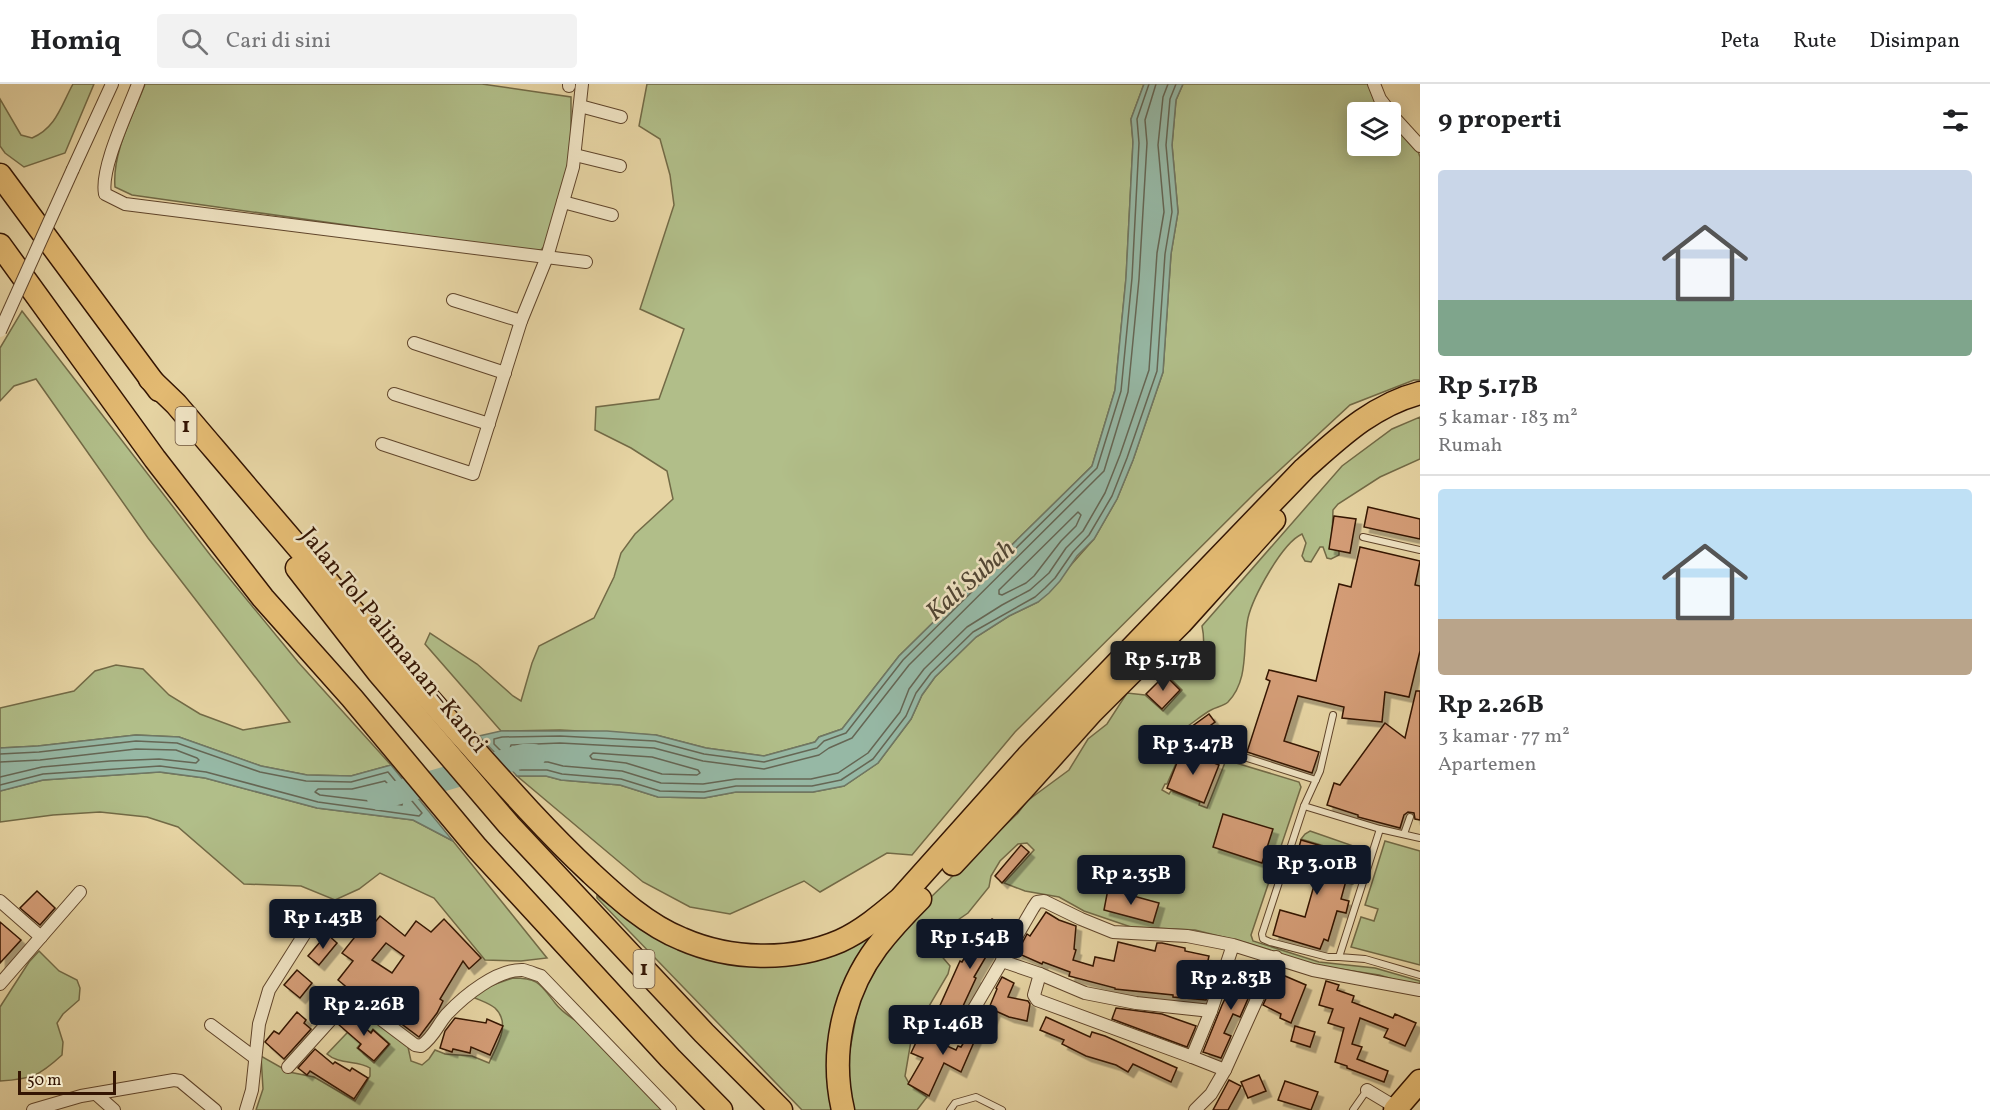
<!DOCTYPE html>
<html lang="id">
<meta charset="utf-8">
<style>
body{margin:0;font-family:Vollkorn,serif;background:#f2f2f2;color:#202124;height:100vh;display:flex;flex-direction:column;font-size:22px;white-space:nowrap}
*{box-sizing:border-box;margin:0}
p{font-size:20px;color:#757577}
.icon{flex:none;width:33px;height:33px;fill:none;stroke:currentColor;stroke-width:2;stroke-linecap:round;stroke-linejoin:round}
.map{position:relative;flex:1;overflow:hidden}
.panel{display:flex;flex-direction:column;background:#fff;width:570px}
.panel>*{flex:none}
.tools{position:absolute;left:1347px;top:18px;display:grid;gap:12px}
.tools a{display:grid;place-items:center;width:54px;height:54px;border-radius:6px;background:#fff;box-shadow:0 3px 15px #0003;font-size:30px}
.scale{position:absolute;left:18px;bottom:15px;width:98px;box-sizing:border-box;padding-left:6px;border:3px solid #341503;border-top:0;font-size:16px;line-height:21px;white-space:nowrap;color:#341503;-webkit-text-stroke:4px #efe3c3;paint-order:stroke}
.price{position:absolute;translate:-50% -51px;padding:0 14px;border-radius:6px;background:#111827;color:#fff;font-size:20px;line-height:39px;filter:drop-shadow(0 2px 3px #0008)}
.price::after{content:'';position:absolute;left:50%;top:36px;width:18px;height:14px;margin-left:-9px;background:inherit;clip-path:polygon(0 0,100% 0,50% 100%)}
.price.selected{background:#222;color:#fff}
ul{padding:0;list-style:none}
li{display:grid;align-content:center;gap:12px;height:318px;padding:0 18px}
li+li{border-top:2px solid #e0e0e0}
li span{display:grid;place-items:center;height:186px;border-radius:6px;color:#555}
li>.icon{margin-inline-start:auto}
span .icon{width:108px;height:108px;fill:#fffc;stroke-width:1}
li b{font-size:26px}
h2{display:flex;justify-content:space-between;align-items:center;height:72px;padding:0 18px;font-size:26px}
header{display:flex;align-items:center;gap:36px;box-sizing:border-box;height:84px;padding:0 30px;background:#fff;border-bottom:2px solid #e0e0e0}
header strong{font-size:28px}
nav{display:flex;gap:33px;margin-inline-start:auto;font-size:21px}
.search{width:420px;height:54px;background:#f2f2f2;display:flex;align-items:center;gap:15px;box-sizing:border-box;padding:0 21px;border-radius:6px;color:#757577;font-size:22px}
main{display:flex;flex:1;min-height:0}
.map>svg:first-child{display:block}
</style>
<header>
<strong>Homiq</strong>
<div class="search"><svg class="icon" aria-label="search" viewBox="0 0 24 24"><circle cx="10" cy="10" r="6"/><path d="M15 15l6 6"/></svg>Cari di sini</div>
<nav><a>Peta</a><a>Rute</a><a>Disimpan</a></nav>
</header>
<main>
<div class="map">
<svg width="1420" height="1026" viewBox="0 0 1420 1026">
<defs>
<filter id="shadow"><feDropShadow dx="5.5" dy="5.5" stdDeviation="0" flood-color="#0004"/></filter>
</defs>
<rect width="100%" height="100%" fill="#e6d4a3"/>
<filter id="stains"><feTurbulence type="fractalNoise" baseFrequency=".00333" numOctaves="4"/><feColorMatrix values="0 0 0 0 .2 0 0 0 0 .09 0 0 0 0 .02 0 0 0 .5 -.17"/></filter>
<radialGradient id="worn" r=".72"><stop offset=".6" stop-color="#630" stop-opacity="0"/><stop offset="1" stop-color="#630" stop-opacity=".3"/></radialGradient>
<g fill="#b1be89" stroke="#726a46" stroke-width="1.5" fill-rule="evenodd">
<path d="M73,0H94L65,69L24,83L5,69L0,62V15L21,51L32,54C56,44 61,22 73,0Z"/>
<path d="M145,0H482L571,13V68L547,159L541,166L531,167L132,111L115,103C112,68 133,32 145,0Z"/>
<path d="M647,0H1144L1131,35L1133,58L1126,194L1115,306L1092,382L899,572L842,645L819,653L815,658L764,672L706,664L656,651L560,646L501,647L425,560L430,549L477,580L513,612L521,617L532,579L539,562L594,534L614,493L621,469L635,450L673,415L667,387L631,364L595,346L596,323L659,315L684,245L640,225L674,121L670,91L660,55L639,42Z"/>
<path d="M1183,0H1370L1387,28H1358V62H1390L1391,33L1417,64L1420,73V296H1414L1350,321L1257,407L1015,648L912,771L887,769L820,808L804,797L730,830L690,823L643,798L517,692H546L561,696L620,701L658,713L704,714L736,708H813L844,702L878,679L911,635L922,611L935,593L976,553L1009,532L1038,518L1094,455L1117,415L1133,376L1163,288L1171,170L1178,128L1172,61L1176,16Z"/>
<path d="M22,227L211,472L298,578L391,681L351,692L307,691L261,682L179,653L136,651L38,662L0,664V624L74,607L95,587L116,581L143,585L169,611L200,630L243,646L290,638L148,454L36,295L14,302L0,317V264Z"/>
<path d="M1420,333V375L1380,393L1338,420L1333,426L1332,454L1339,465V471L1331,475L1327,474L1323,463H1320L1311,478L1305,477L1302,472L1306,459L1302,450C1282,459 1253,513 1248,534C1242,562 1250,595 1228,618C1224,622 1216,623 1211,626C1202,631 1194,638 1185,644L1193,656L1201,651L1198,671L1186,667L1187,664L1180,661L1177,668L1180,670L1167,700H1165L1162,706L1169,710L1171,707L1200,718L1199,721L1207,724L1226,676L1299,698L1301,703L1251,851L1253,857L1319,878L1375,884L1420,897V903L1379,891L1307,880L1247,859L1195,846L1131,843L1084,827L1059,813L1025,807L1004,799L1034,766L1027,759L1018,760L1000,777L991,792L989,803L968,829L952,840L938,868L950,882L948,890L912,951L905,992L910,1001L927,1013L917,1026H852L849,994V971L861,906L871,884L929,815L1018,729L1027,717L1069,686L1088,655L1107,640L1127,609L1145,611L1163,627L1182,606L1160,584V577L1178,566L1184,573V581C1205,589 1205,556 1202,542L1342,382L1392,345Z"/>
<path d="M159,688L205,694L317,724L413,736L453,757L547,874L521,877L485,876L434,814L380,789L359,805L335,816L301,802L244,800L178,743L147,733L100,728L53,731L0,738V707L43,696Z"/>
<path d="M1310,747L1362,765L1363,768L1353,800L1346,799L1354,771L1301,755L1305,750Z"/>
<path d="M1385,757L1420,767V881L1351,863L1361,833L1374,837L1378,825L1365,821Z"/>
<path d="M597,812L624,832L721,874L878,841L868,861L835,1026H802L597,814Z"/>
<path d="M39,867L59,887L77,896L80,904L79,916L63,930L57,939L63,958L62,971C39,992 32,995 0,997V923L29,878Z"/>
<path d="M513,894C539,894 540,900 555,919C562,928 571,934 581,940L663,1026H256L263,1005L261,972L289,988L314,993L355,1017L370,992V984C358,976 339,981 327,970L365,930L408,963L411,977L422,981L429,975L435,966L445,970L472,972L489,979C496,963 512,940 495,924C489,919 479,916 473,913L487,903ZM373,945L390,960L374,979L357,964Z"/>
</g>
<g fill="#96b8a5" stroke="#6f7764" stroke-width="1.5">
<path d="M1144,0H1183L1176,16L1172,61L1178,128L1171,170L1163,288L1133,376L1117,415L1094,455L1077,472L1060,497L1049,509L1038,518L1009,532L976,553L935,593L922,611L911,635L878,679L844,702L813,708H736L704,714L658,713L620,701L561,696L546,692H517L479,652L501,647H607L656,651L706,664L764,672L815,658L819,653L842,645L899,572L1092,382L1115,306L1126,194L1133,58L1131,35Z"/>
<path d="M136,651L179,653L261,682L307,691L351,692L391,681L453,757L413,736L317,724L205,694L160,688L43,696L0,707V664L38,662Z"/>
</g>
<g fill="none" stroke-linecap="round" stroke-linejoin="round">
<g stroke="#656654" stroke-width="1.5">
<path d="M1149,0L1137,35L1139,59L1132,194L1121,307L1097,384L903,576L846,649L824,657L817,664L764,678L704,670L655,657L560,652L502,653L494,655V660L520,686H547L562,690L621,695L660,707L704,708L736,702H812L841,696L873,675L906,632L916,609L931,589L973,548L1035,513L1045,504L1055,494L1073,468L1089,451L1112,412L1127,374L1157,287L1165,170L1172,128L1166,61L1170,15L1176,0"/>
<path d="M1156,0L1145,36L1147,59L1139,195L1128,308L1104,387L909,581L852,654L829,664L819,671L764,685L703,677L654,664L560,659L511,661L510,665L522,678H548L563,682L622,687L661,699L703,700L736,695H811L838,689L868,669L900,628L909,605L924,585L967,543L1002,521L1030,506L1049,489L1066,464L1083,447L1105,409L1120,371L1149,286L1157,169L1164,128L1158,61L1163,13L1168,0"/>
<path d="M1078,428L1081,431L1076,442L1061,457L1034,492L1026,499L1002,511L999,510V506Z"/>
<path d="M593,669L652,673L698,686L700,689L697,691L662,690L626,679L592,675L590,672Z"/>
<path d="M0,670L39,668L136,657L177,659L260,688L306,697L351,698L388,688L422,729L419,732L318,718L206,688L160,682L43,690L0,701"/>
<path d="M0,678L40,676L136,665L176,666L197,674L199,676L196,679L159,675L110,677L42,683L0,693"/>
<path d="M385,697L403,716L402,721L320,711L315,708L318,705H352Z"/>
</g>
<path stroke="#96b8a5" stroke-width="24" d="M379,714L523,672H534"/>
</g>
<g fill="#d49d77" stroke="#341503" stroke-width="1.5" fill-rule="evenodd" filter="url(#shadow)">
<path d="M1368,423L1420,435V455L1364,443Z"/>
<path d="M1334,432L1356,435L1350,469L1329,465Z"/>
<path d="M1360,463L1420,477L1415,501L1420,502V567L1409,613L1385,608L1382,638L1342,634L1344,623L1298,612L1284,657L1319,668L1312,689L1247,668L1270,597L1266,595L1269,586L1316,597L1339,500L1351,503Z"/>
<path d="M1165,591L1180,606L1162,625L1146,610Z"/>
<path d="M1416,607H1420V736L1415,735L1414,729L1408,728L1404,731L1400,744L1358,733V731L1327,721L1334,699L1340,701L1385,639L1405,654Z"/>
<path d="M1209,630L1215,638L1193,654L1187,646Z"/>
<path d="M1182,666L1219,681L1204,719L1167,704Z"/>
<path d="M1223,730L1273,745L1262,779L1213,763Z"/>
<path d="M1301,756L1353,771L1341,815L1349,817L1346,829L1337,827L1328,857L1324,855L1320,865L1273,851L1280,826L1305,833L1317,791L1293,784Z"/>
<path d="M1021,761L1029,768L1002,799L995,792Z"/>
<path d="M1108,805L1159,819L1153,839L1104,826Z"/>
<path d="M37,807L55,824L40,841L20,824Z"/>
<path d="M1046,828L1059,836L1076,842L1074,865L1076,866L1073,876L1093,882L1095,873L1114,877L1118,858L1155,867L1157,859H1162L1185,864V867L1209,872L1204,894H1213L1206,916L1173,913V911L1115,905V904L1069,892L1070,888L1043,878L1042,880L1017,869L1027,850L1030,852Z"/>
<path d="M380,832L405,852L416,837L431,848L444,835L481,874L469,885L463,877L440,915L443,917L437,929L419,953L363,911L355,910L338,896L353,877L342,869L362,844L367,848ZM386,859L404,872L392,889L372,876Z"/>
<path d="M992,835L1007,844L1002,854L998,852L974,893L976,894L957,935L938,926L960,877L962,878L972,861L974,862L979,852L981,853Z"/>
<path d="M0,838L21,856L0,879Z"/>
<path d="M327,850L337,859L319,881L308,872Z"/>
<path d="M1245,880L1261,885L1240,933L1233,930L1224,949L1231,952L1221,974L1203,968L1222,921L1232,900L1237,902Z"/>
<path d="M297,886L312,899L300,914L284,901Z"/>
<path d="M1278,889L1306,901L1291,939L1280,934L1281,930L1263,921Z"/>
<path d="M1002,893L1014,899L1008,913L1028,917L1030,920L1027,937L1009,933L989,924L997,905L996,904Z"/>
<path d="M1326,897L1339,901L1337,906L1354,912L1352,918L1393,934L1395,930L1416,939L1405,962L1384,953L1388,945L1360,934L1352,960L1362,963L1357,975L1388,987L1384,998L1347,984V982L1335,978L1344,944L1328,939L1333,925L1319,921Z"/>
<path d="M984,924L994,928L988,945L981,942L961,988L944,979L929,1012L908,1000L923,974L911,969L920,950L956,966L958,962L961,963L975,940L978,941Z"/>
<path d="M1116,924L1162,930L1196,942L1187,963L1112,935Z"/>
<path d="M297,928L306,936L304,939L311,945L284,975L265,958L274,947L279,950Z"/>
<path d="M348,929L371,949L373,946L389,960L374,977L358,964L361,960L338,940Z"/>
<path d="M1046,933L1090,953L1092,948L1105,952L1177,984L1171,998L1133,980L1128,988L1116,981L1086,972L1062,960L1064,956L1040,946Z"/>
<path d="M455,934L486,939L487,935L503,942L490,971L471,963L470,969L453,965L452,968L440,964L445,947Z"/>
<path d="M1295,942L1315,948L1310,963L1291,957Z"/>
<path d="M315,965L333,980L335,978L350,987L352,984L368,994L354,1015L310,987L307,991L298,984Z"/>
<path d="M1259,991L1266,1007L1248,1014L1241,998Z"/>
<path d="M1229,996L1241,1002L1228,1026H1213Z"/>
<path d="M1285,997L1318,1008L1311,1026L1278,1016Z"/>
</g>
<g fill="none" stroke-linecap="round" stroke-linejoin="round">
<g stroke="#60452b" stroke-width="8">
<g id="lane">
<path d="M1363,453L1420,466"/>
<path d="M1333,631L1320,687L1304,722L1262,850L1263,855L1270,858L1328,873H1339"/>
<path d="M1216,664L1316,696"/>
<path d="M1304,722L1380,745"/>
<path d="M1404,750L1410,733"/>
<path d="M1420,754L1380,745L1339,873L1365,875L1420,891"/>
<path d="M950,1026L955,1019L976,1013L1002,1026"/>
<path d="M1353,1026L1367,1006"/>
</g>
</g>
<g stroke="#60452b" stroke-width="14">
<g id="street">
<path d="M138,0C128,27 100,84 105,110L125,120L586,178"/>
<path d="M1374,0L1380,15L1390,28"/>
<path d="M569,2V0"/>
<path d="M580,22L621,33"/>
<path d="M1390,29L1420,62"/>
<path d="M575,71L620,82"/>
<path d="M73,85L112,0"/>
<path d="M563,118L612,131"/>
<path d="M453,216L521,237"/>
<path d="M414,259L505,289"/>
<path d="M394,310L489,340"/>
<path d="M382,360L473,390L521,237L547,173L573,83L582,0"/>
<path d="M0,817L41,853"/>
<path d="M1233,861L1211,927L1136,919L1085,909L1040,890L1002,877L1033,824L1037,818L1044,817L1081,835L1113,848L1187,852L1233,861L1313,886L1420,906"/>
<path d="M1040,890L1034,911L1037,916L1192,973L1211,927"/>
<path d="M0,900L80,808"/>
<path d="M211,941L255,974"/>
<path d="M926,945L948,953L958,952L1002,877"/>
<path d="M1192,973L1225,986"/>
<path d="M288,983L344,921L358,918L415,961L421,962C434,953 438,940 447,930C464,912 497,885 523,886C528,887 535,890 541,892L670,1026"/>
<path d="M1367,1006L1397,1024"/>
<path d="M96,1010L114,1026"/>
<path d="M33,1026L81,1012L174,996L180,997L215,1026"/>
<path d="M246,1026L252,1006L259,940L269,906L314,835"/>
<path d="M1195,1026L1211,1010L1225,986L1276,873"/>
</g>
</g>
<g stroke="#341503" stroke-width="25">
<g id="highway">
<path d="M0,91L159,306"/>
<path d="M0,161L155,375L263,514L352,614L477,764L670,974L721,1026"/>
<path d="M150,295L176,320C273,434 370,549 470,661C509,705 548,749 591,789C618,814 647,841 682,855C730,876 791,878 840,857C862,847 881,831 900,815L1027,673L1304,385C1339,354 1373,321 1420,309"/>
<path d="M297,484L378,588L509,741L704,949L781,1026"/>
<path d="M953,780L1022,706L1092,628L1181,539L1274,436"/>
<path d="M843,1026C830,970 842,910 877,863C890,846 905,830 920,815"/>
<path d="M1395,1026L1420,997"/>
</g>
</g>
<use href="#lane" stroke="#efe3c3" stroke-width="6"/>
<use href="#street" stroke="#efe3c3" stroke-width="12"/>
<use href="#highway" stroke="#e3ba72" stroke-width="22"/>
<g stroke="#60452b" stroke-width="14" stroke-linecap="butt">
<path id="street-bridge" d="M0,247L73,85"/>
</g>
<use href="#street-bridge" stroke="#efe3c3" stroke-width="12"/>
</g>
<g text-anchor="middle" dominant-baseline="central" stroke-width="5" stroke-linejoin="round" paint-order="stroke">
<g fill="#efe3c3" stroke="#6c533d" stroke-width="1.5">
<rect x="175.5" y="323" width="21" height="38" rx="4.5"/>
<rect x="633.5" y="866" width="21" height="38" rx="4.5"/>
</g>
<g font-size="22" font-weight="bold" fill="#341503">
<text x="186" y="342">1</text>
<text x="644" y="885">1</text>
</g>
<g font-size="24" fill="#341503" stroke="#efe3c3">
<text transform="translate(393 557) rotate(51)">Jalan Tol Palimanan–Kanci</text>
</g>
<g font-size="26" font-style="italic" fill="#514634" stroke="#efe3c3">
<text transform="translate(971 497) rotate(-41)">Kali Subah</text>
</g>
</g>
<rect width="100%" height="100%" filter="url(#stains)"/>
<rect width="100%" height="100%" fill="url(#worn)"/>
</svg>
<div class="tools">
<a><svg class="icon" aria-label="layers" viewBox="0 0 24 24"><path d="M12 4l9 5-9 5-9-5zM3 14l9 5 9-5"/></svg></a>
</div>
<div class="scale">50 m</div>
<b class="price selected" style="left:1163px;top:608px">Rp 5.17B</b>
<b class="price" style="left:1193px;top:692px">Rp 3.47B</b>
<b class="price" style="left:1317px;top:812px">Rp 3.01B</b>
<b class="price" style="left:1131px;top:822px">Rp 2.35B</b>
<b class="price" style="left:323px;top:866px">Rp 1.43B</b>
<b class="price" style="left:970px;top:886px">Rp 1.54B</b>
<b class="price" style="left:1231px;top:927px">Rp 2.83B</b>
<b class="price" style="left:364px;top:953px">Rp 2.26B</b>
<b class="price" style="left:943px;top:972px">Rp 1.46B</b>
</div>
<section class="panel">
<h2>9 properti<svg class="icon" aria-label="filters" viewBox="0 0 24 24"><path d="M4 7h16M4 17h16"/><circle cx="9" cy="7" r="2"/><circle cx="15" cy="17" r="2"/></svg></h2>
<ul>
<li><span style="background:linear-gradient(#c9d6e8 70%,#7fa58c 0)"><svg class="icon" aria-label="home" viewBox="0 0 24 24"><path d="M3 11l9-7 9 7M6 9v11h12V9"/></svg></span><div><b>Rp 5.17B</b><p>5 kamar · 183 m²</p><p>Rumah</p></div></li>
<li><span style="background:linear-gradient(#bfe0f5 70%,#b9a48a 0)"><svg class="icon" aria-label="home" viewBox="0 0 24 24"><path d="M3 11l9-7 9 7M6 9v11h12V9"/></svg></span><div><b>Rp 2.26B</b><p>3 kamar · 77 m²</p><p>Apartemen</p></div></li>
</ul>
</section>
</main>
